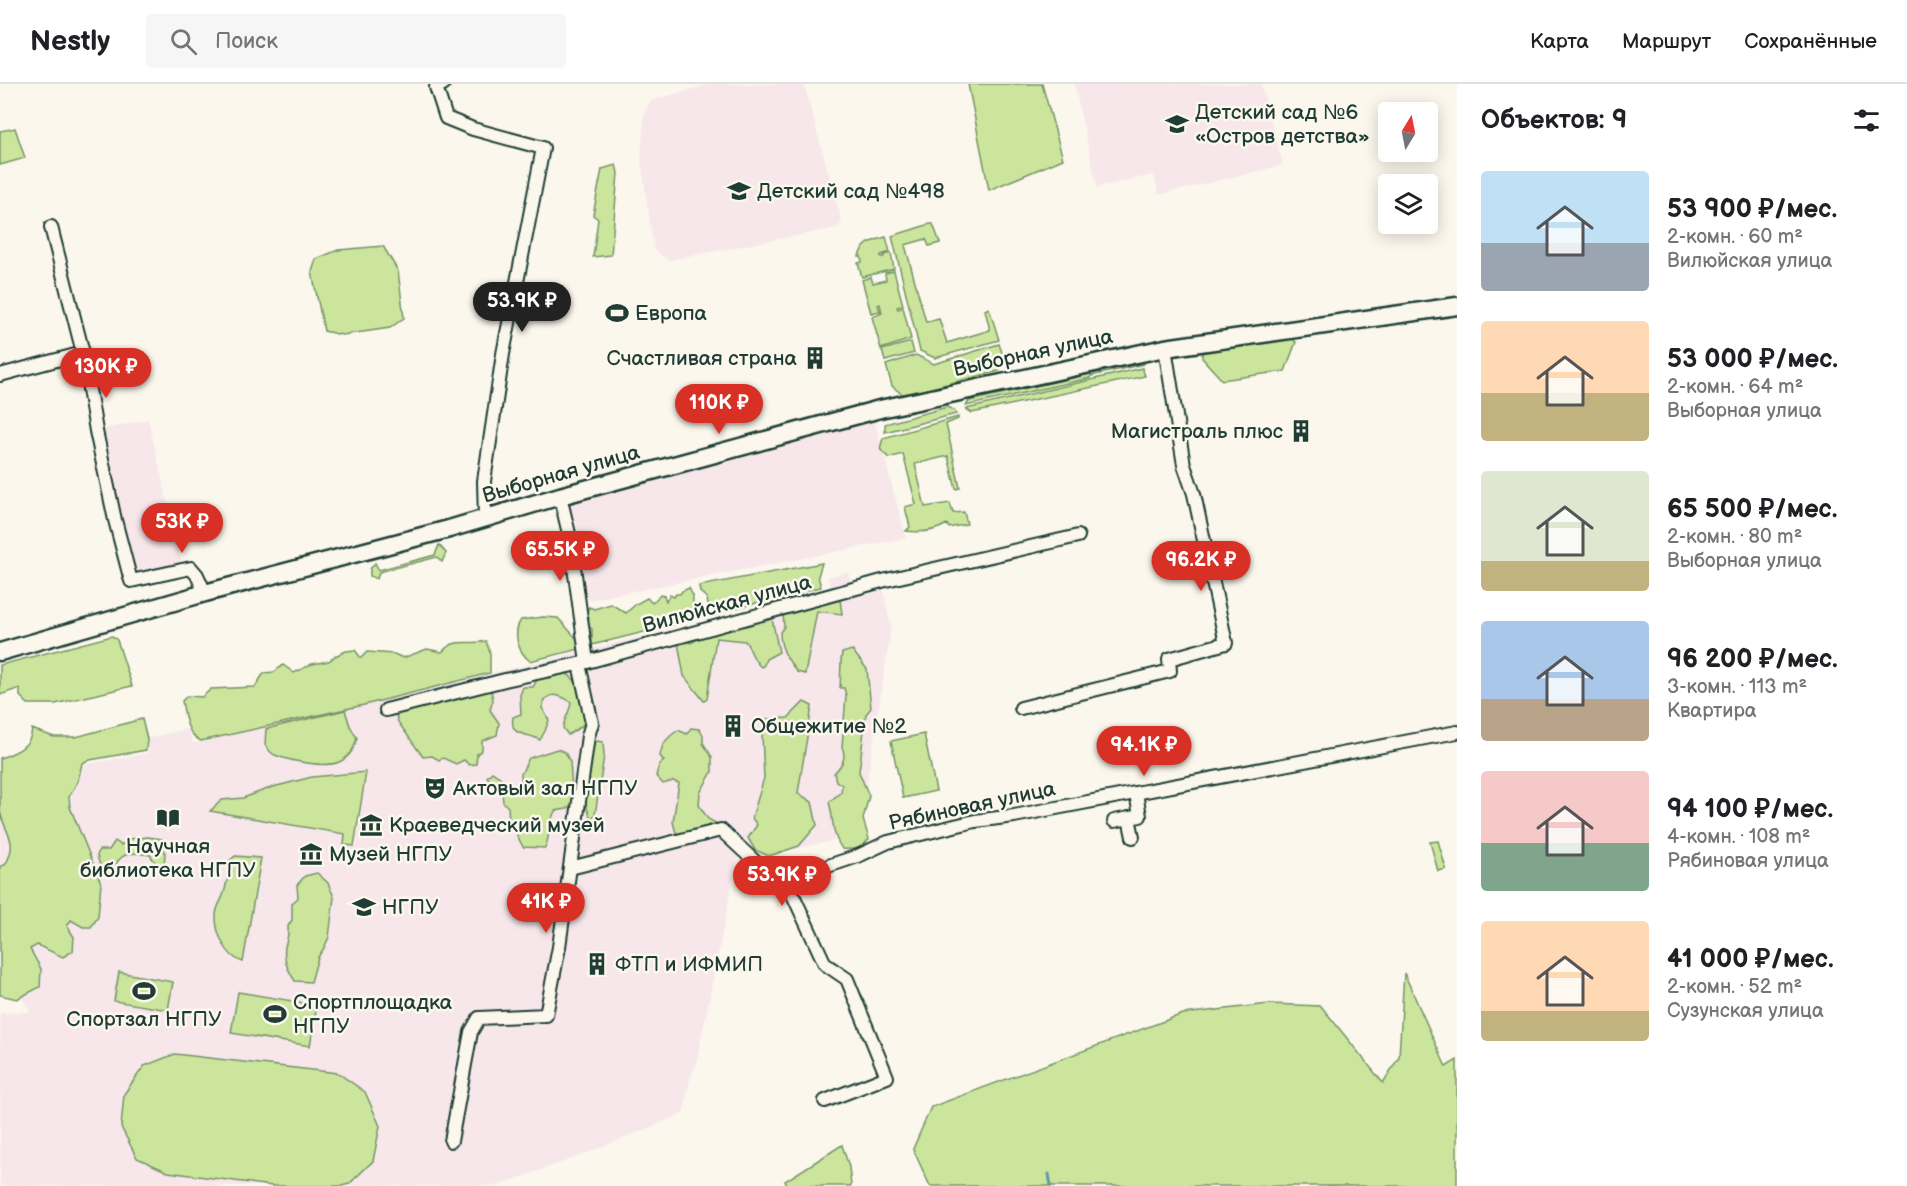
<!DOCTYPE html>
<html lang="ru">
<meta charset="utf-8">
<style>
body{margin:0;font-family:"Balsamiq Sans",sans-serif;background:#f6f6f6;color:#202124;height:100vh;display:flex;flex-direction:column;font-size:22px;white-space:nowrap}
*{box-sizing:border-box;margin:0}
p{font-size:20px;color:#757577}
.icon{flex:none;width:33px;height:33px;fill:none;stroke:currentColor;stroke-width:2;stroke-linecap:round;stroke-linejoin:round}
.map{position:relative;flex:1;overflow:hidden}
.sheet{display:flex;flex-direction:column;background:#fff;width:450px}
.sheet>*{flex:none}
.needle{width:39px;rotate:10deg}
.controls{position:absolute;left:1378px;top:18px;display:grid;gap:12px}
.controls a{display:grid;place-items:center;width:60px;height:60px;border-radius:6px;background:#fff;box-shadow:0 3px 15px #0003;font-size:30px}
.price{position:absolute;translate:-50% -51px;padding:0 14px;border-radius:21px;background:#d93025;color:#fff;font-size:20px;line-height:39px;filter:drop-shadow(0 2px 3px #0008)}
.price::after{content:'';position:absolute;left:50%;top:36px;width:18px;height:14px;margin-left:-9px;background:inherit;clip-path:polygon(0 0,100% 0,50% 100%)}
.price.on{background:#222;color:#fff}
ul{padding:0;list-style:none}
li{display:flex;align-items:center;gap:18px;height:150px;padding:0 24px}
li span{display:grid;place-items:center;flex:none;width:168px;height:120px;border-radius:6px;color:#555}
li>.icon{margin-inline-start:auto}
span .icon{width:72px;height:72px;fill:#fffc;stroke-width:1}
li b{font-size:26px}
h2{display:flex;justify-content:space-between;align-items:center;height:72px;padding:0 24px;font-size:26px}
header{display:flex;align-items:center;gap:36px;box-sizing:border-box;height:84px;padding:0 30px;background:#fff;border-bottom:2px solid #e0e0e0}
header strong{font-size:28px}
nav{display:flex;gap:33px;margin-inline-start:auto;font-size:21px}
.search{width:420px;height:54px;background:#f6f6f6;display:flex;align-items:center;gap:15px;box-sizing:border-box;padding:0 21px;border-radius:6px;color:#757577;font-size:22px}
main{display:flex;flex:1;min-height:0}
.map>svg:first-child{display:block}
</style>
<header>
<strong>Nestly</strong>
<div class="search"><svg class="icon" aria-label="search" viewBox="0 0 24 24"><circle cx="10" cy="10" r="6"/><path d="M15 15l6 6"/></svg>Поиск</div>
<nav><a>Карта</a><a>Маршрут</a><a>Сохранённые</a></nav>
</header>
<main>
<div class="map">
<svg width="1457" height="1102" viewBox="0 0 1457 1102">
<rect width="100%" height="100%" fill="#fbf7ec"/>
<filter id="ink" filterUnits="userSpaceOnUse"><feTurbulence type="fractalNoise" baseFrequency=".0167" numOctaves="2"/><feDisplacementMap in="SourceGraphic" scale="12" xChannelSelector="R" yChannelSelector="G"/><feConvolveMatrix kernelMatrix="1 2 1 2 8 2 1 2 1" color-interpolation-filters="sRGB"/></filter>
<g filter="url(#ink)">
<g fill="#f7e7eb">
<path d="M711,0H804L842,138L837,144L668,176L654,166L641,77L644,30L650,17Z"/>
<path d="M1074,0H1261L1283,81L1159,111L1154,91L1097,103Z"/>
<path d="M872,327L906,454L578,518L560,412Z"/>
<path d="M148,335L183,485L131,497L96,347Z"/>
<path d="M848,488L851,500L881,493L891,545L859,751L762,772L738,770L696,981L691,992L683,1030L580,1072L496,1102H0V929L30,928L0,874V696L148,669L147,655L185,645H188L193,659L377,618L830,506L828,493Z"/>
</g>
<g fill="#cbe69c" stroke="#759268" stroke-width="1.5">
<path d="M968,0H1042L1063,75L989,106Z"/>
<path d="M15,44L25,74L0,81V47Z"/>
<path d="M616,81L618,89L611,171L593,173L598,135L593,131L602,85Z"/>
<path d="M930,140H933L940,159L929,162L926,155L905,161L926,238L939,235L947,259L990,246L985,226L989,224L999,256L935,274L920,267L892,152Z"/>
<path d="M886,153L890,168L881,171V173H884V171L891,169L894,185L862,193L858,179L862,178L861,172H859C864,158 873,157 886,153Z"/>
<path d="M383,162L398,187L404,234L390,244L342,251L324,247L312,188L316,175L338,166Z"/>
<path d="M894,187L903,221L897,223L898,225L903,223L911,255L881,265L872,233L882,229L880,220L878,221L880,227L871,229L862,196L871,193L873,199L886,196L885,189Z"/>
<path d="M1291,254L1296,258L1285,287L1222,296L1202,274L1203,263Z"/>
<path d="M911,258L914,269L885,277L882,266Z"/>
<path d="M999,260L1005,277L999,287L903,311L892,302L886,281L916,271L934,280Z"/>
<path d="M1143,278L1144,280L1091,292L1090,294L966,322L969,317Z"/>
<path d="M1142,284L1145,292L972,329L966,325Z"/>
<path d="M947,323L954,326L956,330L885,348V340Z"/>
<path d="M958,333V335L946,340L960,404L956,405L948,372L915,380L925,423L950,419L953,429L964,428L967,440L949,444L947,440C934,448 921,449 906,447L910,443L905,423L916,420L903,370L889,374L880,365L883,354Z"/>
<path d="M439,461L446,469L442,478L437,473L379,488L377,495L370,492V485L375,479L379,486L435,471Z"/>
<path d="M822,479L818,492L821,503L720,528L708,521L707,514L700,508L699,502Z"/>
<path d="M689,504L693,512L692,536L592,561V545L587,541L589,534L587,528L589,523L594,525L611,520L626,529L636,520L647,514L652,519L660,511L664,512L666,517L670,511L674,513L676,510H680L682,507Z"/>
<path d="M828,510L840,516L842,530L817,527L805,590L797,588C787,575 780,564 780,548L784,543L783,529Z"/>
<path d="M771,530L779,568L766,575L764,581L761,583C752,576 752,566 745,557L716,554L707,615L704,617L684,592L678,559L686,557L691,559L712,547Z"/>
<path d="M543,533L558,534L578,556L580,565L530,577C518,568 512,549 521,536Z"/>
<path d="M112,552L117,556L132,602L55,620H28L20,612V604L0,611V581Z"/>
<path d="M486,557L490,569V589L364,621L201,657C186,650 185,632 182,617L187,612L202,613L211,605L255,603L264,589L274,588L283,581L294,589L312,580L329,577L335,572L346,567L355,566L361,574L367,568L394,570L403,574L427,565L442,568C457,552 467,562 486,557Z"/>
<path d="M852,566L867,585L871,624L866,630L859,688L869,712L863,735L869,755C861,765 855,766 842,765C831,750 834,734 829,718L841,708L842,701L836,697L834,689C842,681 847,674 842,663L846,611L844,604H840C841,592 840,580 842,569Z"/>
<path d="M562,587C582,596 581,613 586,632L582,642L568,651L563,644C564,635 570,628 571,618C559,610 546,606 542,624L549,636L545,647L540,656C528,648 509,654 513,633L521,630L520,611L523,603H533L538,594H544L549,588Z"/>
<path d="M497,600L491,606L493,616L490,626L499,639L497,651L482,657V666L477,670L476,680L469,681L464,676L456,680L443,674L439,676L432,672L423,673L398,638L395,627Z"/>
<path d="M804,618L812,622L798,709L812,718L817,741L799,762L769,772L755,766L748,754L757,741L752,734L764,694L762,651L765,635L788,634Z"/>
<path d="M345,626L350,642L357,654C354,664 351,672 341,677C328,685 290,677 275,671C271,670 268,665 265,661L266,645Z"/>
<path d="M142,635L147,655L146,666L90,676L82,679L78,697L69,713L70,723L101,799L98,833L91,843H83L71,836L67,842L74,853L73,867L63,873L37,861L30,865L41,885L40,903L17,915L0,911V782L5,781C20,756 4,749 0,727C0,712 0,689 0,674C15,669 31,663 32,645L54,653H76Z"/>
<path d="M691,644L699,645L703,651V659L712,673V688L700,709L699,721L708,735L725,744L715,754L676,749L673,738L679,699L673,697L663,700L656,692L659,681L664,677L660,672C662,659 667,654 678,646L687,650Z"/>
<path d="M924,650L936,707L903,714L891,657Z"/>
<path d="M597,657L603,658L604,672L595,731L591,735L586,721L585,705L587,683L592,677V662Z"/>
<path d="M557,665L565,668L570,678L573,719L567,725L555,727C549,738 550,752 545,764L523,763L509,736L508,723L503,718L502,708L487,693L492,688L522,708L521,690L529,674Z"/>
<path d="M366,688L354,762L344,761L345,750L210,727L222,716L243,714L273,703L312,693Z"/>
<path d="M148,753L162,755L165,769L164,783L157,781L150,771C136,769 124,766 116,780L101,784L97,772L99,766H109L115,757L121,761L129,755Z"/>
<path d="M1438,757L1446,785L1438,787L1430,758Z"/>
<path d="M235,772L261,774L243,878C226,873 215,848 216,831C216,823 222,816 224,809C227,799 226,795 232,787L227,779Z"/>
<path d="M317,789L328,799L334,813L329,853L324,864L318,873L311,898L295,897C288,886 283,876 285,863C287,855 289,851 288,842L292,836V819L298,814L297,801L305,792Z"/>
<path d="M119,888L173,898L168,926L114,917Z"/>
<path d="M1404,889L1446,983L1457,976V1102H930L913,1065L931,1023L1183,930L1269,920L1321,922L1383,999L1399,973Z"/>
<path d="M238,908L317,921L310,962L231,949Z"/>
<path d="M175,970L338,989L365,1008L380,1042L373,1077L349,1100L342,1102H272L168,1088L137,1074L121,1043L124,1010L144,982Z"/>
<path d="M842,1061L849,1083L851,1102H787L785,1097Z"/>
</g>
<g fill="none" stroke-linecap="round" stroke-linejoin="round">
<path stroke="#6199a4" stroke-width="3" d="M1049,1090L1051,1102"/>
<g stroke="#1f3d34" stroke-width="16">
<g id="minor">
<path d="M443,0L436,3L446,34L473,45L543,64L503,270L484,397L485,434"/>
<path d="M51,143L83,269L96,347L115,436L131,497L191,484L197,491L205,509"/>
<path d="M0,291L83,269"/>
<path d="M560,412L570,454L587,578"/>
<path d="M1021,624L1170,587L1169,575L1226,559L1194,410L1184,381L1165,264"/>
<path d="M386,626L505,596L587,578L882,497L1078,452"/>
<path d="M1129,734L1133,753"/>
<path d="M1114,737L1140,732L1136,709"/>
<path d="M570,784L721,746L763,785L783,797L793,811L825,880L847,895L887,993L825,1017"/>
<path d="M783,797L858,772L888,758L975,737L1014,732L1457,648"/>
<path d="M451,1057L471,948L479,934L546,931L559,863L588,652L592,639L579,580"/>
</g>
</g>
<g stroke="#1f3d34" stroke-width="21">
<path id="secondary" d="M0,568L205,509L449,445L560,412L880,325L1165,264L1457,222"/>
</g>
<use href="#minor" stroke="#fbf7ec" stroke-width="12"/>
<use href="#secondary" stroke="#fbf7ec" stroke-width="16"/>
</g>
</g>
<defs>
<g id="school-bare" transform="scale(1.8)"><path d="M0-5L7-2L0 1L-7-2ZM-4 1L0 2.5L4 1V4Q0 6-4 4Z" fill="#1f3d34" stroke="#fbf7ec" stroke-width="2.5" paint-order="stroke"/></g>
<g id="stadium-bare" transform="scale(1.8)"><path d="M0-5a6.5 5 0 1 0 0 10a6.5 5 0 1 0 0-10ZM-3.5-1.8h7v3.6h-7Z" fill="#1f3d34" stroke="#fbf7ec" stroke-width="2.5" paint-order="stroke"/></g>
<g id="building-bare" transform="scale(1.8)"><path d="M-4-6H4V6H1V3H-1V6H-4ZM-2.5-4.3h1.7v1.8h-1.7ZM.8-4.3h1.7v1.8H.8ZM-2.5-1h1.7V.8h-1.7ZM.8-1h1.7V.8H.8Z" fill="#1f3d34" stroke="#fbf7ec" stroke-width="2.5" paint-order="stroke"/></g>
<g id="theatre-bare" transform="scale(1.8)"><path d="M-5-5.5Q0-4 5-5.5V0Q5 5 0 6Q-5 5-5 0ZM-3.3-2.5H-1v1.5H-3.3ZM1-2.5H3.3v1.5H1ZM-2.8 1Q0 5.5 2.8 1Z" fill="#1f3d34" stroke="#fbf7ec" stroke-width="2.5" paint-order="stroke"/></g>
<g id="library-bare" transform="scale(1.8)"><path d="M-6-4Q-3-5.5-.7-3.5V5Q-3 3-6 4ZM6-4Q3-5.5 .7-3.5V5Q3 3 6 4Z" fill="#1f3d34" stroke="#fbf7ec" stroke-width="2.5" paint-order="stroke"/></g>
<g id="museum-bare" transform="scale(1.8)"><path d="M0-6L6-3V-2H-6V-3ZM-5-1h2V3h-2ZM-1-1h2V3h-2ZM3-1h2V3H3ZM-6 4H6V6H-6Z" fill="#1f3d34" stroke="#fbf7ec" stroke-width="2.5" paint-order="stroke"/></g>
<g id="university-bare" transform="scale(1.8)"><path d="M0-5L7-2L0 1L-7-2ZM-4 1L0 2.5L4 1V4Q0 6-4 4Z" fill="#1f3d34" stroke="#fbf7ec" stroke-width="2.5" paint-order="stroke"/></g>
</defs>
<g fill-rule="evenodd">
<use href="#school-bare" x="1177" y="40"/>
<use href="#school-bare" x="739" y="107"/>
<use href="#stadium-bare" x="617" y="229"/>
<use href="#building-bare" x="815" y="274"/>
<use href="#building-bare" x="1301" y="347"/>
<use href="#building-bare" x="733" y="642"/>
<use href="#theatre-bare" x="435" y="704"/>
<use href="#library-bare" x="168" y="734"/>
<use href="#museum-bare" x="371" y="741"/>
<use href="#museum-bare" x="311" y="770"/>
<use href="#university-bare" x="364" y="823"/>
<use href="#building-bare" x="597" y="880"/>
<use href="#stadium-bare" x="144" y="907"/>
<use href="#stadium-bare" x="275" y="930"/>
</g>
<g text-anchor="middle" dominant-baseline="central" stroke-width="5" stroke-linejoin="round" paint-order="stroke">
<g font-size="21" fill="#1f3d34" stroke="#fbf7ec" text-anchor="start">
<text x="1195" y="28">Детский сад №6<tspan x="1195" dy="24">«Остров детства»</tspan></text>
<text x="757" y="107">Детский сад №498</text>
<text x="635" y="229">Европа</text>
<text x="797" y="274" text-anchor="end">Счастливая страна</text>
<text x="1283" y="347" text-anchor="end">Магистраль плюс</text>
<text x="751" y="642">Общежитие №2</text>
<text x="453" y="704">Актовый зал НГПУ</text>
<text x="389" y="741">Краеведческий музей</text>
<text x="168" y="762" text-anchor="middle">Научная<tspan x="168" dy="24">библиотека НГПУ</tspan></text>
<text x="329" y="770">Музей НГПУ</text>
<text x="382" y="823">НГПУ</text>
<text x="615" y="880">ФТП и ИФМИП</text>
<text x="293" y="918">Спортплощадка<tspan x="293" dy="24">НГПУ</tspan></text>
<text x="144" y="935" text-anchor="middle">Спортзал НГПУ</text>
</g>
<g font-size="21" fill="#1f3d34" stroke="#fbf7ec">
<text transform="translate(1033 269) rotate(-12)">Выборная улица</text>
<text transform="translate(561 390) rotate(-16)">Выборная улица</text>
<text transform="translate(727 520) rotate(-15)">Вилюйская улица</text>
<text transform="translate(972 722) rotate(-12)">Рябиновая улица</text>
</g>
</g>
</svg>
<div class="controls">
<a><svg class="needle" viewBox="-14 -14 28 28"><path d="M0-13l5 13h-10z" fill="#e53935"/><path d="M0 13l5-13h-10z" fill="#757577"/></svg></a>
<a><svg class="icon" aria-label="layers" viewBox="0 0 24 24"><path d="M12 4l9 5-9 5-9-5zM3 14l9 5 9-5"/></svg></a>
</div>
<b class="price on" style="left:522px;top:249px">53.9K ₽</b>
<b class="price" style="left:106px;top:315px">130K ₽</b>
<b class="price" style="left:719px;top:351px">110K ₽</b>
<b class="price" style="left:182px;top:470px">53K ₽</b>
<b class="price" style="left:560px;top:498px">65.5K ₽</b>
<b class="price" style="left:1201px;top:508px">96.2K ₽</b>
<b class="price" style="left:1144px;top:693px">94.1K ₽</b>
<b class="price" style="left:782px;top:823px">53.9K ₽</b>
<b class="price" style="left:546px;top:850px">41K ₽</b>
</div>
<section class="sheet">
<h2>Объектов: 9<svg class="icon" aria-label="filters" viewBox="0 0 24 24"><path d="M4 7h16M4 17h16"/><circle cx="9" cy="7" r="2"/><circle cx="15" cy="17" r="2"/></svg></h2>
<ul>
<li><span style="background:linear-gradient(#bfe0f5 60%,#9aa5b1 0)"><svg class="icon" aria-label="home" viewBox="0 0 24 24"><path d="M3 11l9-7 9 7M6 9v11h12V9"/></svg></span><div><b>53 900 ₽/мес.</b><p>2-комн. · 60 m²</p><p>Вилюйская улица</p></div></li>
<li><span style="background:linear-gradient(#ffd9b3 60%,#c2b280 0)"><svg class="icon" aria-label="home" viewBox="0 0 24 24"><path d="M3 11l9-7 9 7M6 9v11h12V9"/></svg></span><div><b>53 000 ₽/мес.</b><p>2-комн. · 64 m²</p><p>Выборная улица</p></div></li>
<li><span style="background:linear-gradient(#dfe7d0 75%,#c2b280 0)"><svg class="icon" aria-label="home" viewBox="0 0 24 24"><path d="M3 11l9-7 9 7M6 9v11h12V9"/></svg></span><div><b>65 500 ₽/мес.</b><p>2-комн. · 80 m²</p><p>Выборная улица</p></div></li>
<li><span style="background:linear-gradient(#a9c7e8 65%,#b9a48a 0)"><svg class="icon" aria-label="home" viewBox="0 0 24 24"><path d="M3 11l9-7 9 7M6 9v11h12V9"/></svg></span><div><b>96 200 ₽/мес.</b><p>3-комн. · 113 m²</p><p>Квартира</p></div></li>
<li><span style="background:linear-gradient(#f6c9c9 60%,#7fa58c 0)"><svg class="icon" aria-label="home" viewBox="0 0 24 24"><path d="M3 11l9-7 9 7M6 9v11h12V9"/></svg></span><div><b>94 100 ₽/мес.</b><p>4-комн. · 108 m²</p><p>Рябиновая улица</p></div></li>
<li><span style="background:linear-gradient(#ffd9b3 75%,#c2b280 0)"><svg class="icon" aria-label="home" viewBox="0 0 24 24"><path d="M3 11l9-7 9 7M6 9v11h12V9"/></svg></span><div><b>41 000 ₽/мес.</b><p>2-комн. · 52 m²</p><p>Сузунская улица</p></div></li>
</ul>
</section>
</main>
